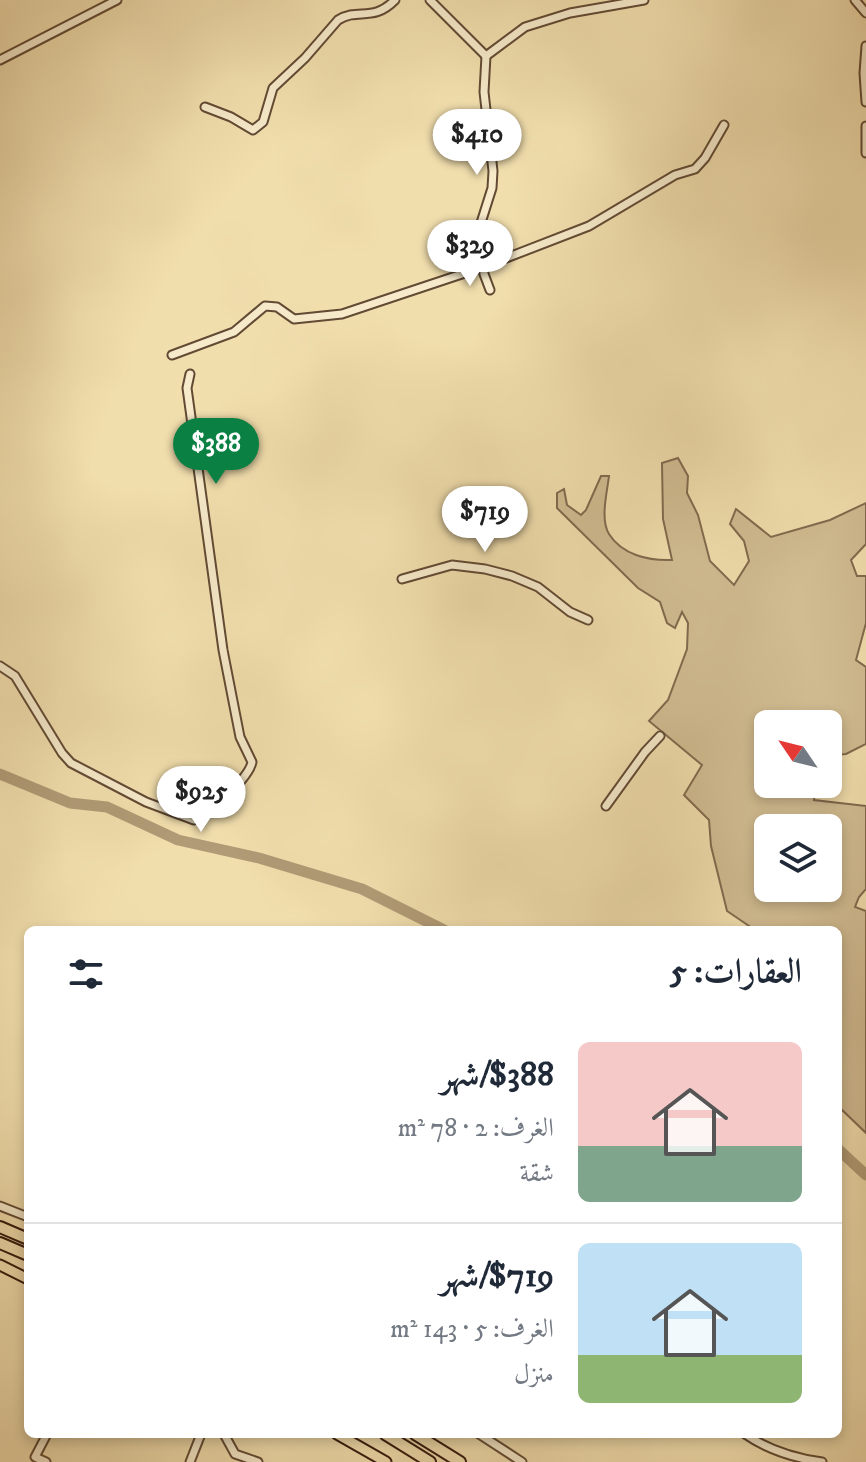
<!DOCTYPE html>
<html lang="ar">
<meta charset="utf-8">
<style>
body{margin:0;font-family:"IM FELL DW Pica",Amiri,serif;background:#f6f6f7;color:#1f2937;direction:rtl;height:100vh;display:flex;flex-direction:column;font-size:30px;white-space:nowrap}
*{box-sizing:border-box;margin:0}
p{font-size:26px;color:#747a83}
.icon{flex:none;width:44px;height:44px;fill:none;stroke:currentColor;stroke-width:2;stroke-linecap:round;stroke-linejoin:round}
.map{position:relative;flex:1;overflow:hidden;direction:ltr}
.panel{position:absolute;left:24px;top:926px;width:818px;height:512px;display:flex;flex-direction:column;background:#fff;border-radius:12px;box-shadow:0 4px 12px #0003;direction:rtl}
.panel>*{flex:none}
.needle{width:52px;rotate:305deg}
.tools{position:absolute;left:754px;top:710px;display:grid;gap:16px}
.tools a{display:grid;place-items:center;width:88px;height:88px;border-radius:12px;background:#fff;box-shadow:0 4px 12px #0003;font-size:40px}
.price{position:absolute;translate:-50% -68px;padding:0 18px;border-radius:28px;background:#fff;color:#222;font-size:26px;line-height:52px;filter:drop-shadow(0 2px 4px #0008)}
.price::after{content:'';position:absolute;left:50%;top:48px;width:24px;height:18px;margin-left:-12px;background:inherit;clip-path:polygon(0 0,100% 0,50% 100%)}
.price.current{background:#0b8043;color:#fff}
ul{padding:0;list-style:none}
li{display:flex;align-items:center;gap:24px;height:200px;padding:0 40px}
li+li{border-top:2px solid #e0e1e3}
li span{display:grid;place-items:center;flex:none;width:224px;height:160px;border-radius:12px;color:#555}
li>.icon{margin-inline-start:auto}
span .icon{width:96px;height:96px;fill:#fffc;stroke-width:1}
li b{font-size:34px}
h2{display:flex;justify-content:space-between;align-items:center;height:96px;padding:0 40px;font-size:34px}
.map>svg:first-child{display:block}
</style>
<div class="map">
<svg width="866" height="1462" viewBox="0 0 866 1462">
<rect width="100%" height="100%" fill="#f1dead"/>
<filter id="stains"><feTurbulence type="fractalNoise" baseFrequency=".0025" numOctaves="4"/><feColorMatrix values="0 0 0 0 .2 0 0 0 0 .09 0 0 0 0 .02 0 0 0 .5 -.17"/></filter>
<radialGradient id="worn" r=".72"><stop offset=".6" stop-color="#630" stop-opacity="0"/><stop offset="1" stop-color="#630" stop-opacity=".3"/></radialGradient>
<path fill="#d1bc92" stroke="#826a4f" stroke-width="2" fill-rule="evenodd" d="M678,458L688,476L687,493L698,515L710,561L734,585L749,561L744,541L730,524L736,509L771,537L830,520L866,503V544L851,560L857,576H866V623L856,660L866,667V744L846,754L831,755L828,761V724H768V784H816L814,800L866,806V889L859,897L855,907L866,911V1133L838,1106V930H755L727,911L711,846L709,820L684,795L702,765L649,721L668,700L687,649L688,623L682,612L675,628L667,623L660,602L638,588L557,508V493L564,489L567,505L581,515L586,510L601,476H609C607,493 600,519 609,534C622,555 649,561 672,560L663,519L662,463ZM768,828H828V888H768Z"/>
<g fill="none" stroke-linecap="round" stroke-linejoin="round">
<g stroke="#b09b76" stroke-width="11">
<path d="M0,774L70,803L107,807L178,840L259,858L362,889L444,930"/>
<path d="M838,1149L866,1175"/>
</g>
<g stroke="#624a34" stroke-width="11">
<g id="minor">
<path d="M430,0L486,56"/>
<path d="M855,0L866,13"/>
<path d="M866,46L864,73L866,102"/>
<path d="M486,56L484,92L493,171L492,188L479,229L484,274L490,290"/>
<path d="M486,56L525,27L570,13L644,0"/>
<path d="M0,60L117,0"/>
<path d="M205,107L231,117L253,130L263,122L273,88L305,58L338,20C359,7 372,23 395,0"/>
<path d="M866,126V153"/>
<path d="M172,355L234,332L265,306L277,307L294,319L342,314L483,267L589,226L675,175L695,169L705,158L724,125"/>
<path d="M402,579L452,565L485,569L512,576L538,587L570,612L588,620"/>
<path d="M0,666L15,676L62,753L71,763L146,802L194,820C209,814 249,778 252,762L240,737L223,650L187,388L190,374"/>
<path d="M606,806L645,752L660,736"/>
<path d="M0,1206L28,1217"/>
<path d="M224,1434L235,1454L258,1462"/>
<path d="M479,1434L522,1462"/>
<path d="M745,1434C768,1450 794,1458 822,1462"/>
<path d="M46,1462L35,1457L47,1434"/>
<path d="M190,1462L201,1434"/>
</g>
</g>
<g stroke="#33180c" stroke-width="13">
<g id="major">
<path d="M0,1265L28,1279"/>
<path d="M337,1434L386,1462"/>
</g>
</g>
<g stroke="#33180c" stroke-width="14">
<g id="highway">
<path d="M0,1227L28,1239"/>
<path d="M0,1243L28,1255"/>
<path d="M385,1434L430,1462"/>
<path d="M415,1434L460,1462"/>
</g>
</g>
<use href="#minor" stroke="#f6eaca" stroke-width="7"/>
<use href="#major" stroke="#f1dead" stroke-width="9"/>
<use href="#highway" stroke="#f1dead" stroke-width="10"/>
</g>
<rect width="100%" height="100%" filter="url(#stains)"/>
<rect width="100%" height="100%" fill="url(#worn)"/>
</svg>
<div class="tools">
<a><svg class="needle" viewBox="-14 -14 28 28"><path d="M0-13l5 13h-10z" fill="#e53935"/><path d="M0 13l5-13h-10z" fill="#747a83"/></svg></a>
<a><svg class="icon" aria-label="layers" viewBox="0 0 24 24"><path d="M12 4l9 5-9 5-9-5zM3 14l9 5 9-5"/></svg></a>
</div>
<b class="price" style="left:477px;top:177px">$410</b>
<b class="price" style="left:470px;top:288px">$329</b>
<b class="price current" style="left:216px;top:486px">$388</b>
<b class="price" style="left:485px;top:554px">$719</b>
<b class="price" style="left:201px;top:834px">$925</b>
<section class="panel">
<h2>العقارات: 5<svg class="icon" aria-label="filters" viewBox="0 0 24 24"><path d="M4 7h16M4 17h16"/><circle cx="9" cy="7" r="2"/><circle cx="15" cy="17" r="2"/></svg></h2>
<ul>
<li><span style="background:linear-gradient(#f6c9c9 65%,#7fa58c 0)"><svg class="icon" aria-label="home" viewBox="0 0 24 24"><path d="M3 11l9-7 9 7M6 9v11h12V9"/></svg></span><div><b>$388/شهر</b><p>الغرف: 2 · 78 m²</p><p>شقة</p></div></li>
<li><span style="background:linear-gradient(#bfe0f5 70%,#8fb573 0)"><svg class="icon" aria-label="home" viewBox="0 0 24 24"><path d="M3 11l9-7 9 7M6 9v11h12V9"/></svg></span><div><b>$719/شهر</b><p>الغرف: 5 · 143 m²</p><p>منزل</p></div></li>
</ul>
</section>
</div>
